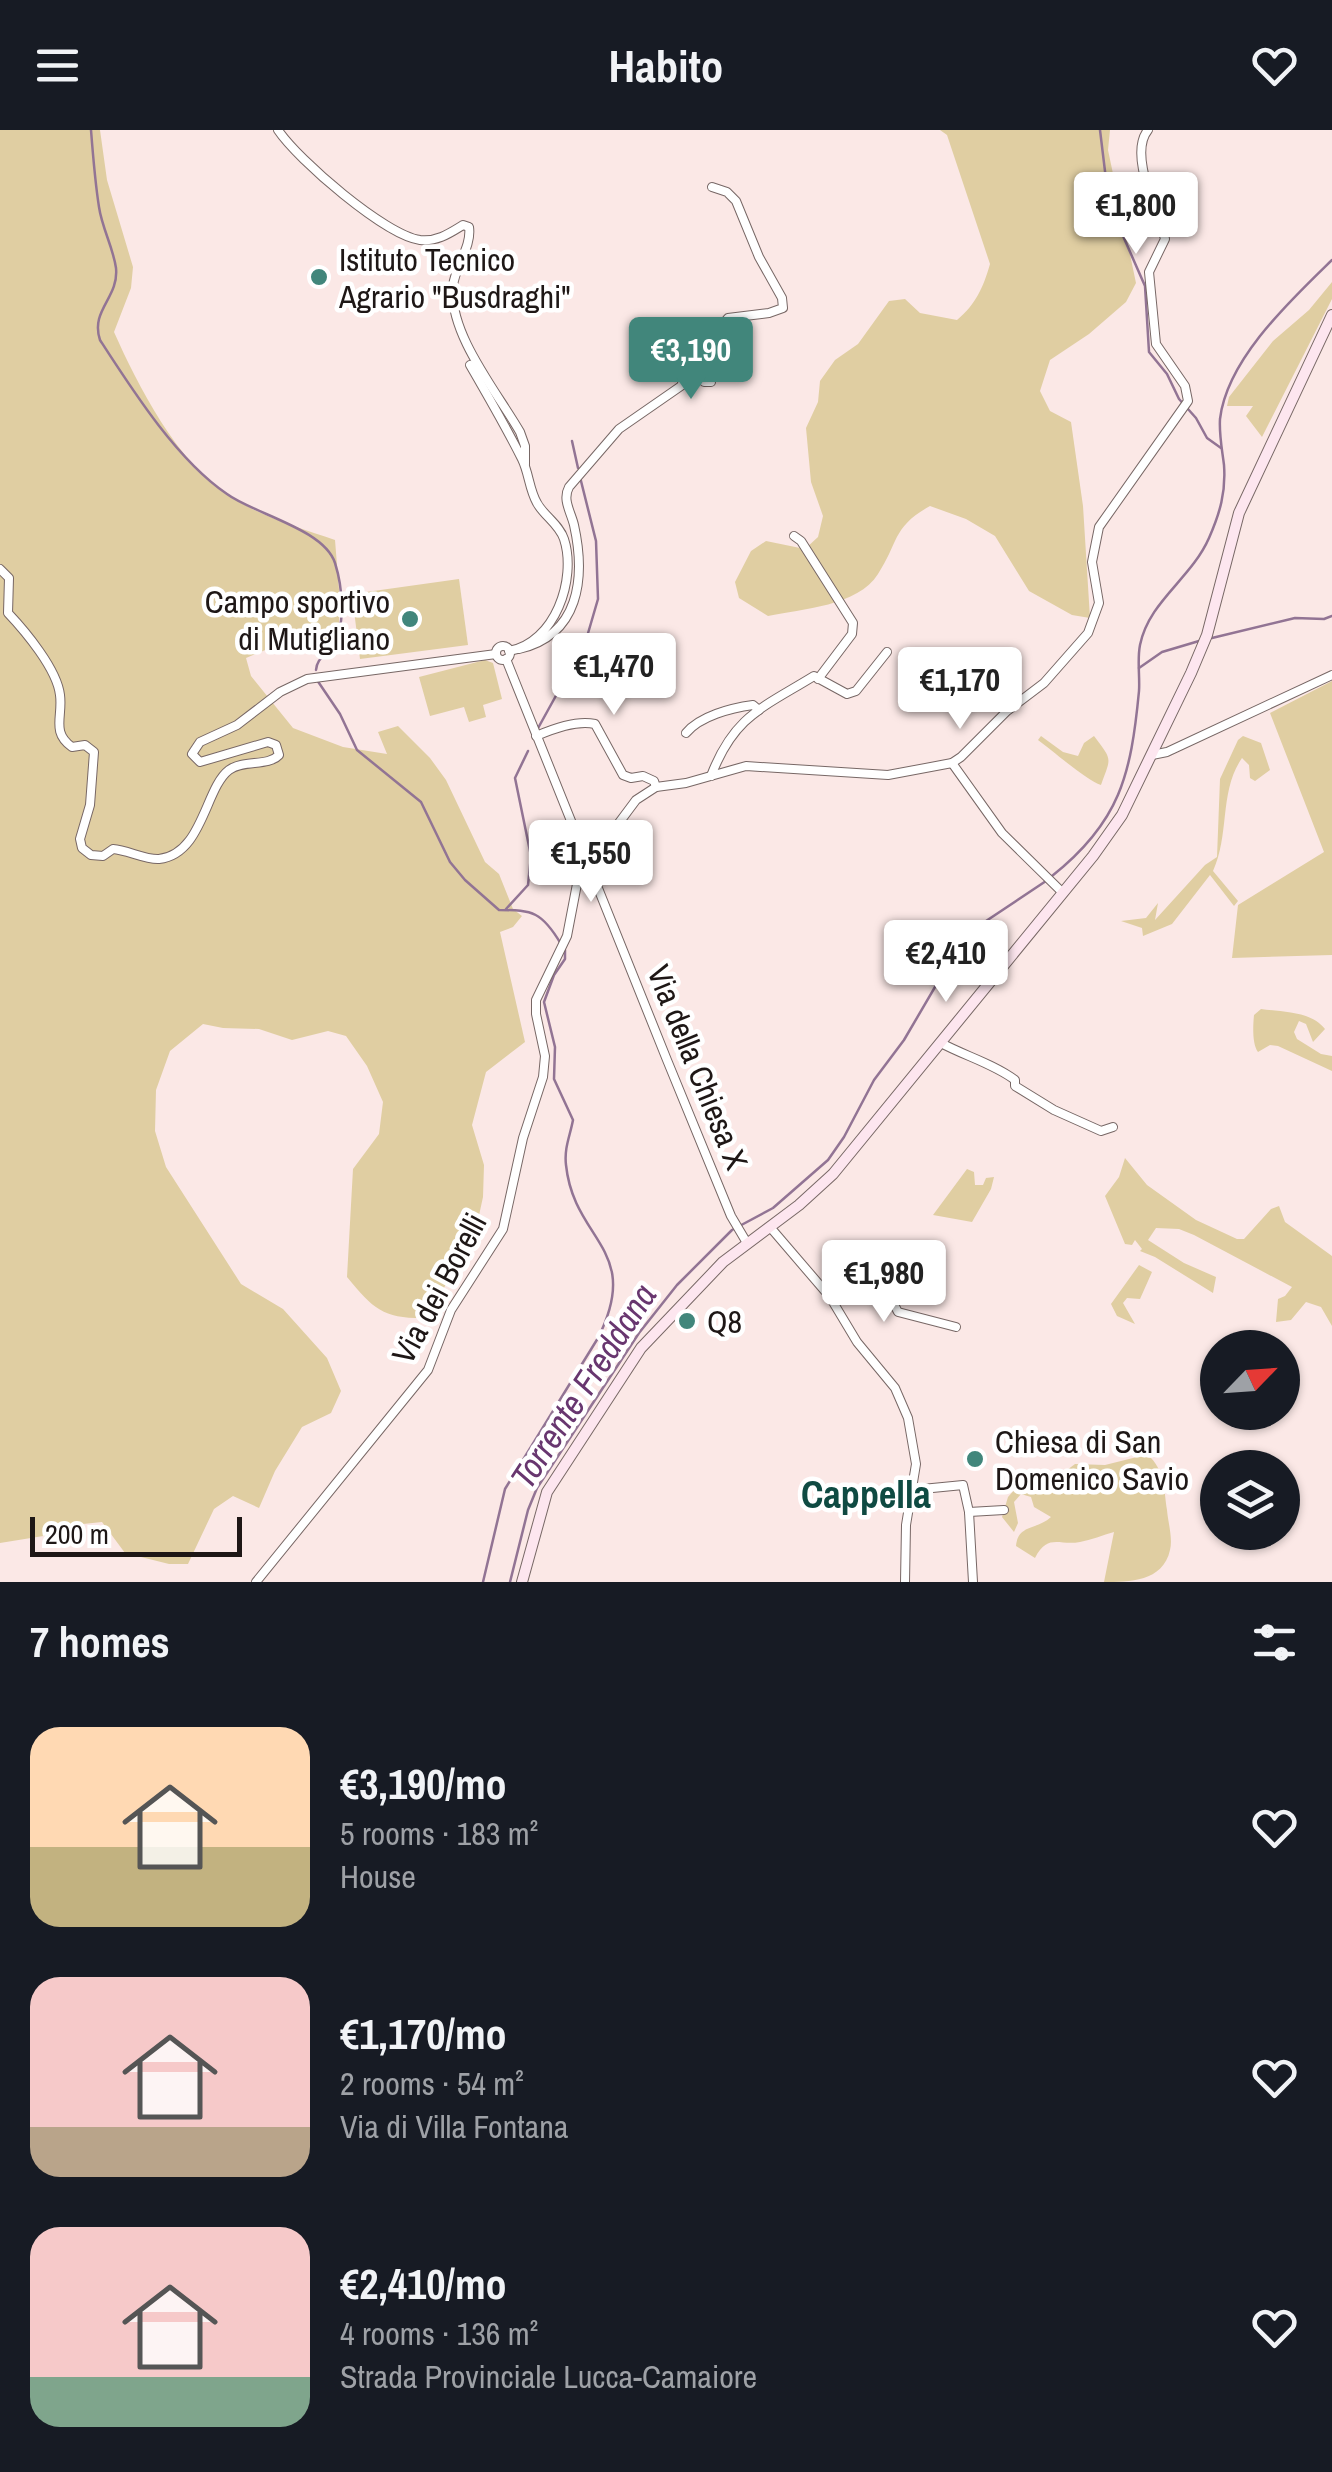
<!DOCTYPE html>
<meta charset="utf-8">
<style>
body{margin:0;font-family:"Archivo Narrow",sans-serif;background:#242831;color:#f1f3f6;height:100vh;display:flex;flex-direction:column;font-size:38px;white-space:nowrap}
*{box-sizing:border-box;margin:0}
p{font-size:32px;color:#9ea1a6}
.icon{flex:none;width:55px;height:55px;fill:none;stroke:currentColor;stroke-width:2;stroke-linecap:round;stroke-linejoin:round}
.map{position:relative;height:1452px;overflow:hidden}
.drawer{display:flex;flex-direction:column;background:#171b24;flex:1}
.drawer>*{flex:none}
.needle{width:65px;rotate:65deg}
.fabs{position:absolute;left:1200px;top:1200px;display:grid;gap:20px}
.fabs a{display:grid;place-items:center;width:100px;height:100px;border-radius:50%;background:#171b24;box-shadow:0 2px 8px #0004;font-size:50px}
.scale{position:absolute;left:30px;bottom:25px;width:212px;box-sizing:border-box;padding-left:10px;border:5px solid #1e1716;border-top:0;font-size:28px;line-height:35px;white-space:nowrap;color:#1e1716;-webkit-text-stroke:8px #fff;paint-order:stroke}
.price{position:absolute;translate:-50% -85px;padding:0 22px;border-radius:10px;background:#fff;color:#222;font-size:32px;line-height:65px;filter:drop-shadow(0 2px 5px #0008)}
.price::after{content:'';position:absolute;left:50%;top:60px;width:30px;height:22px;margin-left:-15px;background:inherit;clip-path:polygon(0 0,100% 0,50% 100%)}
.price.on{background:#41867b;color:#fff}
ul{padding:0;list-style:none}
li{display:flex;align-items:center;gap:30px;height:250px;padding:0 30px}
li span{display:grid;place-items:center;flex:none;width:280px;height:200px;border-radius:30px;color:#555}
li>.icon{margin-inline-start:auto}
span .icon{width:120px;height:120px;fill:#fffc;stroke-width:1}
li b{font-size:42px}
h2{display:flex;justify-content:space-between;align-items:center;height:120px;padding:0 30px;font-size:42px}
header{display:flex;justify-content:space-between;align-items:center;height:130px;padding:0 30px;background:#171b24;font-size:45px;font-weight:700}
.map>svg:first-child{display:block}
</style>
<header><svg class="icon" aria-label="menu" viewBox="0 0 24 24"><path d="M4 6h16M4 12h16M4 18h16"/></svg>Habito<svg class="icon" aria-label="heart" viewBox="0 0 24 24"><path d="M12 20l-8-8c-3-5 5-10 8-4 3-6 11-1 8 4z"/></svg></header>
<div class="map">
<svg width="1332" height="1452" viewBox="0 0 1332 1452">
<rect width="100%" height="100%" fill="#fbe8e6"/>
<g fill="#e0cea2">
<path d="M0,0H100L107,50L133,137L131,158L114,202C138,256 177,332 228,365C259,386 299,398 335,410L340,472L338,512L305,522L270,518L246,528L251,546L293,598L343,617L387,624L378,602L398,596L430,628L446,650L485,732L499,744L513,779L522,786L513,797L500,802L525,912L486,942L472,995L484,1035L483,1067L478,1090L429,1188C384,1189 375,1181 347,1147L353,1039L379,1004L383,972L367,936L346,906L328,901L292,910L259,899L223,898L203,894L170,921L156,960L155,1001L166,1037L241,1154L283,1179L327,1228L341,1261L331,1283L302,1297L275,1341L259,1378L233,1366L214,1379L188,1434H169L125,1423L102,1392L83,1394L68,1402L0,1413Z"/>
<path d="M940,0H1110L1108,20L1136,153L1126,172L1089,204L1050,230L1040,261L1050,281L1071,292L1083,376L1090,488L1072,485L1029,461L995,406L966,389L930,376C892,397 899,412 878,444C858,476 802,479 768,486L739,468L735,452L751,421L766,411L805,419L818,407L823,386L811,352L806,298L818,272L820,251L835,230L858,214L889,171L905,169L920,183L957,190C976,174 983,158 990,134L947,5Z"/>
<path d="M1332,152V169L1262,307L1246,286L1253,276H1227L1229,267L1273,211L1309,180Z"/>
<path d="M459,449L468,515L360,529L352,464Z"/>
<path d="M485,530L493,533L502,569L483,575L486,587L469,592L464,577L430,586L419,547Z"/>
<path d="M1332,551V825L1232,828L1238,775L1324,722L1270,583Z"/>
<path d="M1041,606L1063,622L1078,626L1084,613L1094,606C1113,631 1111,627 1101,655C1086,650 1053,621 1038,610Z"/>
<path d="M1243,606L1261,613L1270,640L1255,651L1250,648L1249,635L1242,628C1219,661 1230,704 1213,741L1238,771L1234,776L1210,745L1172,794L1143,806L1142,798L1121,791L1146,788L1158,773L1155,790L1205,735L1217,727L1220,649L1238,610Z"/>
<path d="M1261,879C1282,882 1311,881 1325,899L1313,912L1306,894L1299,891L1294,902L1297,909L1321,924L1332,926V941L1278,916L1270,915L1258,922C1252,914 1253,896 1254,885Z"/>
<path d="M1125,1028L1147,1055L1196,1090L1237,1109H1244L1271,1079L1279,1076L1285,1092L1332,1126V1196L1321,1177L1306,1172L1291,1190L1276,1192L1278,1169L1285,1166L1292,1157L1194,1105L1179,1099L1156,1098L1148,1110L1184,1133L1216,1147L1213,1163L1155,1127L1140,1121L1142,1119L1135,1110L1132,1115L1125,1114L1105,1066L1119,1047Z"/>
<path d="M967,1039L974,1042L975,1055H983L986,1048L994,1047L991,1059L972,1092L933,1085Z"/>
<path d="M1139,1135L1152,1142L1140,1169L1127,1168L1123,1173L1135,1194L1117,1186L1111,1174Z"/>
<path d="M1141,1326L1151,1328C1165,1343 1164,1361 1167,1380C1168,1392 1173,1409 1170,1420C1163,1452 1129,1452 1104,1452L1114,1402C1103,1405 1091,1410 1080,1412C1059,1416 1048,1403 1035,1428L1016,1416C1018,1394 1037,1400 1051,1387L1034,1377L1031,1367L1021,1364L1014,1372L1018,1393L1014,1402L1002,1387L1008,1367L1016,1358L1066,1359L1070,1350L1067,1340L1075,1334L1105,1335Z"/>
</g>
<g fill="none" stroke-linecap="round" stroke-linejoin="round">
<g stroke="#927494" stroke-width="2.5">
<path d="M91,0C93,26 95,52 99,77C102,98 113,117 116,138C119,168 90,180 100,210C133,261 177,330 227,364C254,384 324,399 335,433C342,455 347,497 332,516C325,526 317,528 316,540"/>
<path d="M1100,0L1109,74L1145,156L1149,222L1167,244L1179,269L1196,288L1207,308L1221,318"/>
<path d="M572,311L578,338"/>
<path d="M1212,508L1295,488L1324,489L1332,486"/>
<path d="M1139,538L1162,522L1199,511"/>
<path d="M317,550L340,584L357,620L421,672L450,732L465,750L499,780C533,780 542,782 561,814"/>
<path d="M537,600L558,562L577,541L598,469L596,411L580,347"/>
<path d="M1052,746C1120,692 1131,645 1139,561C1140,546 1137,530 1140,515C1149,471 1191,449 1209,408C1220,383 1226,362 1224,335C1222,319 1219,305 1220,289C1227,229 1291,170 1332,130"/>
<path d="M506,779L528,755L531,726L515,648L528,621"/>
<path d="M483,1452L505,1359L598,1208C643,1118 574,1112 566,1035C564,1018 570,1006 573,990L554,949L555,917L544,872L554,845L565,829V820"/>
<path d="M510,1452L528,1380L537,1358L639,1203L677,1155L732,1100L773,1078L828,1030L844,1007L874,950L904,910L959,816L968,803L1046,751"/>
</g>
<g stroke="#776765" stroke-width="10">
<g id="minor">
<path d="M278,0C298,30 385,105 420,110C437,112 450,103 463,95L469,97C472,117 455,136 453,156C448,203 497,262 520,302L525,316V334"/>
<path d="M470,235C488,266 506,297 522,329C529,343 529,359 537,373C544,386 559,394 564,409C577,449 555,513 509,521"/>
<path d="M794,406L801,411L853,493L852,504L818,549"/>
<path d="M0,439L9,448L8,483C25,501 57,539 60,565C63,587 51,602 72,617L85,615L94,622L90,675L80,709L82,718L91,725L103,726L113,719C127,720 146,730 159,729C203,724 205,658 229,640C244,629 268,637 279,625L276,615L268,612L200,632L192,624L200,612L237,595L280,562L307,549L496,524"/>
<circle cx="503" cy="523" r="7"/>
<path d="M519,519C579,505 586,449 574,395C571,382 562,370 569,357L619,299L681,256L684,249L680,225L686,226L704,252H711L703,196L709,195L718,210H723V194L728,188L769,183L783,178L782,168L759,127L736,71L727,62L712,57"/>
<path d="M506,529L667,930L731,1086L747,1113"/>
<path d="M686,603C700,586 731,578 753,575L759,580"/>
<path d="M536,606C553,599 576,590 595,594L623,645L631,648L643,646L654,651L656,657"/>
<path d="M1152,625L1167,622L1332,545"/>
<path d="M952,633L1002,703L1063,763"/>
<path d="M711,646C734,586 762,578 814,546L847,564L856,561L887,522"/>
<path d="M941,913C965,926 994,934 1015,950V956L1054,980L1101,1001L1113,997"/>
<path d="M770,1097L830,1167L857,1212L895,1258L908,1288L916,1334L906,1395L905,1452"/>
<path d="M823,1157L888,1163L898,1182L956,1197"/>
<path d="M912,1360L963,1355L969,1382L973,1452"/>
<path d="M969,1382L1004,1380"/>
<path d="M256,1452L428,1240L451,1180L503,1099L523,1008L543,947L545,926L536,884V870L567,806L577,754L587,726L598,721L636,670L656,657L686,653L746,636L888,645L952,633L961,627L1007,581L1044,553L1088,503L1099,473L1092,432L1099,397L1188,271L1185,256L1156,214L1149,142L1165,109C1158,82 1128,24 1148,0"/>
</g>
</g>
<g stroke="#776765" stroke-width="12">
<path id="secondary" d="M522,1452L547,1362L641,1218L723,1132L799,1075L833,1044L1093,726L1122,685L1191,543L1207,505L1239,383L1332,185"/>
</g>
<use href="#minor" stroke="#fff" stroke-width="8"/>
<use href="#secondary" stroke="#fde6ef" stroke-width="10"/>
</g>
<g fill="#41867b" stroke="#fff" stroke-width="4">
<circle cx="319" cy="147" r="10"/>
<circle cx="410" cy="489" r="10"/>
<circle cx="687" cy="1191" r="10"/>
<circle cx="975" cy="1329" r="10"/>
</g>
<g text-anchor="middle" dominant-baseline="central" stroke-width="9" stroke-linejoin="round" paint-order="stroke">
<g font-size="32" fill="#1e1716" stroke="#fff" text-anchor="start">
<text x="339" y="129">Istituto Tecnico<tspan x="339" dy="37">Agrario "Busdraghi"</tspan></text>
<text x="390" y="471" text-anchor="end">Campo sportivo<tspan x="390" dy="37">di Mutigliano</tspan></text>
<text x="707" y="1191">Q8</text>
<text x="995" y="1311">Chiesa di San<tspan x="995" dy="37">Domenico Savio</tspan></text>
</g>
<g font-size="32" fill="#1e1716" stroke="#fff">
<text transform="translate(698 937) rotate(68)">Via della Chiesa X</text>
<text transform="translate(439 1158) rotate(-62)">Via dei Borelli</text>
</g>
<g font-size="35" font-style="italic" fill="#68366f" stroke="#fff">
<text transform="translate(583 1256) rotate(-57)">Torrente Freddana</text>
</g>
<g font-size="38" font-weight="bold" fill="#0f4a42" stroke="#fff">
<text x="866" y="1364">Cappella</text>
</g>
</g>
</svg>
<div class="fabs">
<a><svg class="needle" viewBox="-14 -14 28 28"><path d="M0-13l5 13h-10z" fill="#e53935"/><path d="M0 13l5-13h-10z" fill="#9ea1a6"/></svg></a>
<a><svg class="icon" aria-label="layers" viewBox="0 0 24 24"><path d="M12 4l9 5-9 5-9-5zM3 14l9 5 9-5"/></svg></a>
</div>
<div class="scale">200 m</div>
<b class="price" style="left:1136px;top:127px">€1,800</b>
<b class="price on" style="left:691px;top:272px">€3,190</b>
<b class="price" style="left:614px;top:588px">€1,470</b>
<b class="price" style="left:960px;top:602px">€1,170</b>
<b class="price" style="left:591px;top:775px">€1,550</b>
<b class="price" style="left:946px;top:875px">€2,410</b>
<b class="price" style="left:884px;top:1195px">€1,980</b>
</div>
<section class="drawer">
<h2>7 homes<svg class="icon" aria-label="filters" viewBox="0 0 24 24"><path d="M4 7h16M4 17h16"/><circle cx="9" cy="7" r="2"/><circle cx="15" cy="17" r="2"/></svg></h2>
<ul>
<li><span style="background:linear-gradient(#ffd9b3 60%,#c2b280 0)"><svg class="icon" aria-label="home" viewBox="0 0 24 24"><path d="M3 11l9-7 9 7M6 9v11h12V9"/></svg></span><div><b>€3,190/mo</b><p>5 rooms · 183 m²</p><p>House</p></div><svg class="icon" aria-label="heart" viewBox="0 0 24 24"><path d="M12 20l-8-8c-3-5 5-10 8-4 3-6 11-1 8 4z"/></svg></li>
<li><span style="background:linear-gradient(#f6c9c9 75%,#b9a48a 0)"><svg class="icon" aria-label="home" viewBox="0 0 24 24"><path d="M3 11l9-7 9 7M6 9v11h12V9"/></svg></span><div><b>€1,170/mo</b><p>2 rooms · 54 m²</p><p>Via di Villa Fontana</p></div><svg class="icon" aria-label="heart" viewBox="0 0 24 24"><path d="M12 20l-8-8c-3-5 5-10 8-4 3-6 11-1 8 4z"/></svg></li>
<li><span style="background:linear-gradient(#f6c9c9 75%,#7fa58c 0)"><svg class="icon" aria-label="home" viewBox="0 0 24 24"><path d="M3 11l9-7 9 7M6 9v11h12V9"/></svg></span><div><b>€2,410/mo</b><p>4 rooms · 136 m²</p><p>Strada Provinciale Lucca-Camaiore</p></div><svg class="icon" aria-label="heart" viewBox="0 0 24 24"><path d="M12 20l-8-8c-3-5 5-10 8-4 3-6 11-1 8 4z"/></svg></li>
</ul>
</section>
